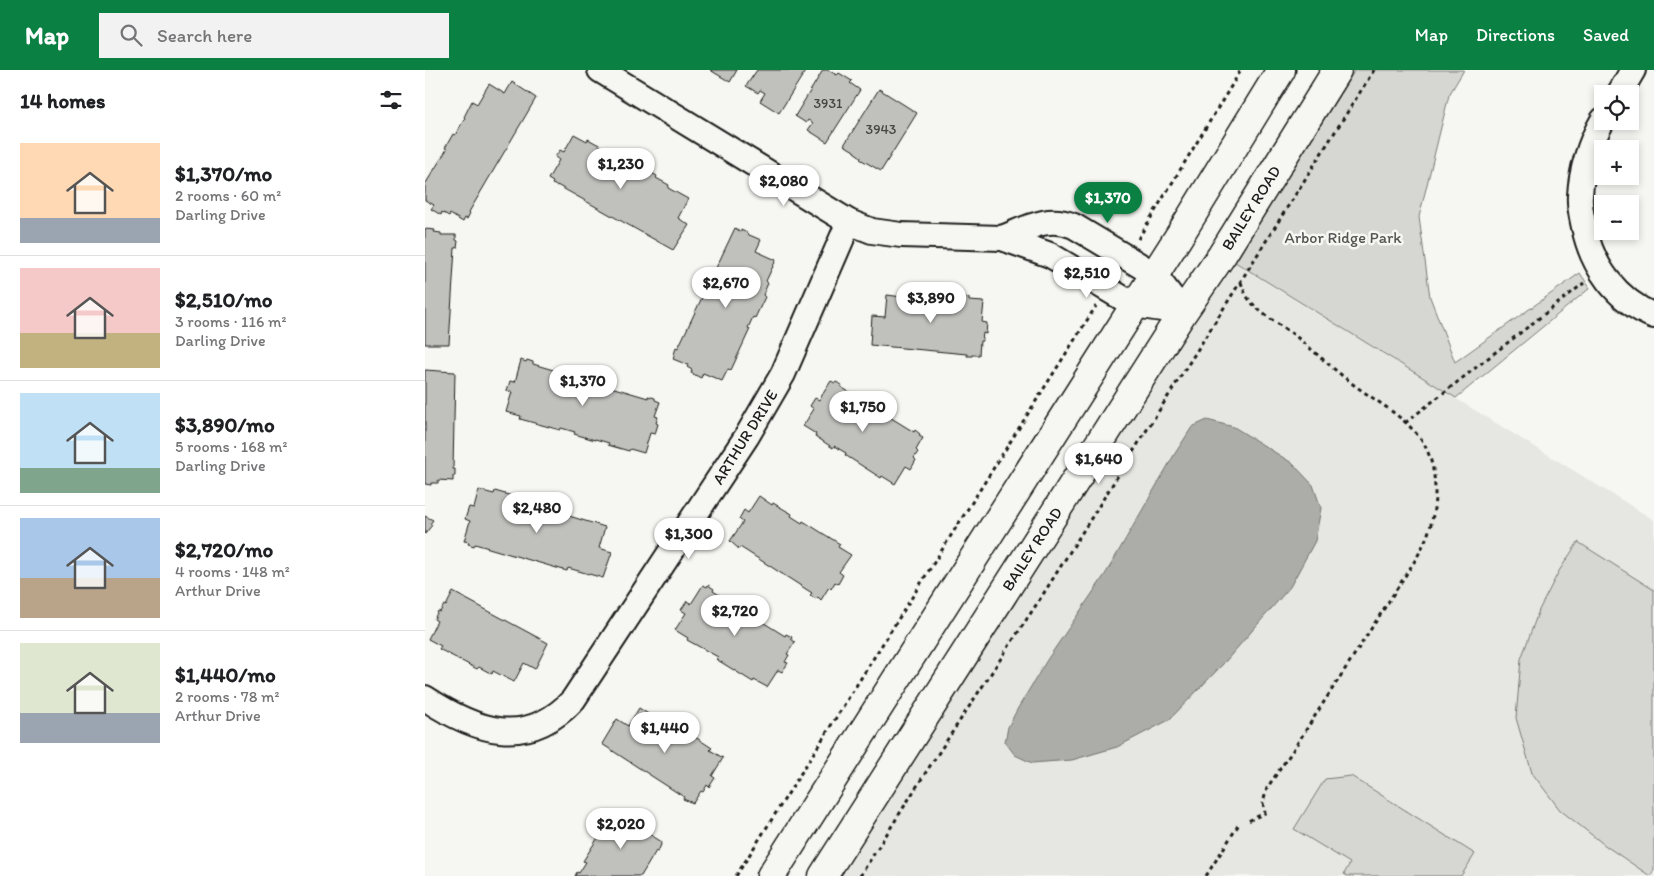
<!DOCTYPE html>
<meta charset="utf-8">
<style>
body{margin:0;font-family:Itim,sans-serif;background:#f2f2f2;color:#202124;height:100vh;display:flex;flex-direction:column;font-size:19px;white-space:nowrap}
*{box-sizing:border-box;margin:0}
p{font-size:16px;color:#757577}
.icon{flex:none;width:28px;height:28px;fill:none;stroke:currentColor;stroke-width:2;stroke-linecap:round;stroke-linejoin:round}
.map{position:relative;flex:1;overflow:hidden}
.side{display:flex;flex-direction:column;background:#fff;width:425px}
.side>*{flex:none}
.fabs{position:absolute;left:1169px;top:15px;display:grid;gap:10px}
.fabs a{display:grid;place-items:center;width:45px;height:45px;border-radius:0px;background:#fff;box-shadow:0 2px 8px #0003;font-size:25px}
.price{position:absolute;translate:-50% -42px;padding:0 11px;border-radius:18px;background:#fff;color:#222;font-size:16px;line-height:32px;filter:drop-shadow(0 1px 2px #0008)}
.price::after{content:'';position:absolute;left:50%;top:30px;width:15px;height:11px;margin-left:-8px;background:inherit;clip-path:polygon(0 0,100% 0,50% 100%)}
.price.on{background:#0b8043;color:#fff}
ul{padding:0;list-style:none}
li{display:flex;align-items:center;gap:15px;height:125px;padding:0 20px}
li+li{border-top:1px solid #e0e0e0}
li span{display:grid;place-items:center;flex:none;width:140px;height:100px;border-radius:0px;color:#555}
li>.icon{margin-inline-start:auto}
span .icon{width:60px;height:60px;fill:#fffc;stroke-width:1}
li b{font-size:21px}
h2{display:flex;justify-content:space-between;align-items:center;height:60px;padding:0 20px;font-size:21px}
header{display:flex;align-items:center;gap:30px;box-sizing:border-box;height:70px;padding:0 25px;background:#0b8043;color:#fff}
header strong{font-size:24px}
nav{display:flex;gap:28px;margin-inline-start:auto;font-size:18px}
.search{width:350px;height:45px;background:#f2f2f2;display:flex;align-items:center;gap:12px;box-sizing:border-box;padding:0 18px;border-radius:0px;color:#757577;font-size:19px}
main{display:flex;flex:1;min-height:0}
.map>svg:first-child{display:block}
</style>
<header>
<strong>Map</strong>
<div class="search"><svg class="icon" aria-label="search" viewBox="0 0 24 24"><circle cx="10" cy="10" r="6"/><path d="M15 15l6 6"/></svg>Search here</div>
<nav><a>Map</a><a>Directions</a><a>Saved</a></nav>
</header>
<main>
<section class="side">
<h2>14 homes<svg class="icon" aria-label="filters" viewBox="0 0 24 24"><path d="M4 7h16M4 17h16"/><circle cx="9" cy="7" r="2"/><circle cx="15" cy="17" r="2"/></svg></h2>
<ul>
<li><span style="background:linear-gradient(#ffd9b3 75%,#9aa5b1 0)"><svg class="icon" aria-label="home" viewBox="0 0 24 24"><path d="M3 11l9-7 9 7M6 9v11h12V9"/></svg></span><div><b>$1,370/mo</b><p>2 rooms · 60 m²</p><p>Darling Drive</p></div></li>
<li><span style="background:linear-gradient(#f6c9c9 65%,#c2b280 0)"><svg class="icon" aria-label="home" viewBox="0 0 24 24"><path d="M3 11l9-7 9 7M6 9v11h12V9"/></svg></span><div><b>$2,510/mo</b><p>3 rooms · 116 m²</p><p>Darling Drive</p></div></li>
<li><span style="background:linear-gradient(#bfe0f5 75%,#7fa58c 0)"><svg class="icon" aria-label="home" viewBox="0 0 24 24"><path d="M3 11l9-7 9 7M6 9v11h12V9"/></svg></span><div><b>$3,890/mo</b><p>5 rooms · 168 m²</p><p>Darling Drive</p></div></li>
<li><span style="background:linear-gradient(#a9c7e8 60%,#b9a48a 0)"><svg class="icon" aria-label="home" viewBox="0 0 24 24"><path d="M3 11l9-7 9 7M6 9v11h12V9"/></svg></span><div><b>$2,720/mo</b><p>4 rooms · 148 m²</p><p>Arthur Drive</p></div></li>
<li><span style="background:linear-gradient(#dfe7d0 70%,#9aa5b1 0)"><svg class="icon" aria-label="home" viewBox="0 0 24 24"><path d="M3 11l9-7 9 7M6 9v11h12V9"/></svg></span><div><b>$1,440/mo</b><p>2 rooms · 78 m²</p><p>Arthur Drive</p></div></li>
</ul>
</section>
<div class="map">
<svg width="1229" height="806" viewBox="0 0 1229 806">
<rect width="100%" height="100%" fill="#f6f6f2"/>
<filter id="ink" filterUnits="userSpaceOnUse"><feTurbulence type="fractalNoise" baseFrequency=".02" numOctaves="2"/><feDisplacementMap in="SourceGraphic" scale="10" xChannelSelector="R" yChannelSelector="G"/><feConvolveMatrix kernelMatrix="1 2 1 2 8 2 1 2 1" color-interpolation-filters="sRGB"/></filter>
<g filter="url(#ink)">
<path fill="#e6e6e2" d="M797,185L1229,450V806H398Z"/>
<g fill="#d6d6d2" stroke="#797977">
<path d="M930,0H1039L1024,25L994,147L1005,227L1030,292L1155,203L1165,218L1031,328L810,192Z"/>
<path d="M1153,472L1229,520V800L1225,806L1181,776L1135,740L1107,703L1091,648L1096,589L1114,540L1134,501Z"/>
<path d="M926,706L1050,784L1036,806H922L919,804L925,793L869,759L900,709Z"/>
</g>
<path fill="#acaca9" stroke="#727271" d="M782,350L809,357L867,393L888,415L896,438L890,471L865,517L800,592L744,650L692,677L647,690L607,693L590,685L580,672L583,657L593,638L622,590L681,503L749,385L767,357Z"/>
<g fill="#c0c0bd" stroke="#1c1c1c">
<path d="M285,0H312L305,12Z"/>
<path d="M332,0H381L354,43L335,31L340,23L335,20L333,23L321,16Z"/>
<path d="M398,0H403L412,5L414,3L427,11L425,13L435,20L402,72L383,60L388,53L383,50L381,53L370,46Z"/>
<path d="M87,12L111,28L44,142L45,143L42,149L40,148L38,152L25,144L24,146L17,142L16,145L6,139L9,135L0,130V112L1,113L22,79L20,78L28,64L30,65L40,48L39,47L47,31L52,34L64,14L80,24Z"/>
<path d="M454,19L492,43L456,101L435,89L436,87L429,82V81L419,75Z"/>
<path d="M149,64L162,71L163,69L200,89V91L211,97L212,95L232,106L231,108L244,115L243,118L263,129L253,148L264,155L248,180L132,115V116L127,114L128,112L123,109L134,90L130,87L135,80L139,82Z"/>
<path d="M310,158L316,162V160L322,163V164L336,170L331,181L351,190L341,211L343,213L338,225L340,227L330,248L328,247L323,258L325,259L306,300L303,299L297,311L278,303L276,308L266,303L267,300L262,297L263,295L248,289L251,277L253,278Z"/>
<path d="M0,159L10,160L9,162L16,163V165H31V170L33,171L32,178H30L24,274H0Z"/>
<path d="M500,224L544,228V231L559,232L557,252L562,253L561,264L558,263L557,271H555L554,285H547V286H542V284L445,275L447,246L460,247L462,225L485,228V225L500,226Z"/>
<path d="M96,290L101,292L102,290L108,292V294L223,328V326L230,328V330L235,332L230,346L233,347L231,353L233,354L230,364L225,363L219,383L205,379L204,381L183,375L184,373L170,369V370L149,364L150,362L136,358L135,360L95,349L96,346L81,342L87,322L82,321L85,311L90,312Z"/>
<path d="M0,300L30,302L28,399H30V406H28V411L13,410V413H6V415L0,414Z"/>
<path d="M406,311L410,313L411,312L417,315L416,317L489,362L490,360L495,364L494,366L498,368L491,380L493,382L489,388L491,390L486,399L481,396L470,414L457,406L456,408L420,385L421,383L409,376L408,378L390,366L391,364L378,356L389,339L385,336L390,328L394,330Z"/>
<path d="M54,420L69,424L70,421L111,433L110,435L123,439V437L145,443L144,446L180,457L174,478L187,482L178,508L143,498L142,501L50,474L49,476L43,474L44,472L39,471L45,451L40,449L44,437L49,438Z"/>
<path d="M334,426L347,435L348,433L367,444L366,446L377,453L378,451L415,474L413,477L426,485L414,502L418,505L413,514L410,512L406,519L404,517L396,530L393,527L391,529L385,525L387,523L315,477L314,479L305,471L318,452L314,449L319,440L323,443Z"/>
<path d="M0,446L8,450L5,454L7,455L0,464Z"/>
<path d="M278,515L282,517L283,515L289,519L288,521L360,566L361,564L367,567L366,569L370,572L362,584L364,585L360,592L363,593L357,602L353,600L342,617L329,610L328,612L291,589L293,587L262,570L263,568L250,560L261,543L256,540L262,531L266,534Z"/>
<path d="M28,522L123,573L110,599L99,593L89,612L68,601L67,604L54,597L52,599L14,579L16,576L3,569L12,551L9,549L13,541L15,542L19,535L21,536Z"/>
<path d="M214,638L234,651L236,648L248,656L250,654L287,678L285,680L298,688L287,706L290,708L284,717L282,715L278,722L276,721L268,733L258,729L259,727L177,674L192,649L203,656Z"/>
<path d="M192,743L210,754L212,749L221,755L219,758L226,762L224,764L237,772L233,782L231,781L216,806H150L152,802L154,803L161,792L158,791L183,752L185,754Z"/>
</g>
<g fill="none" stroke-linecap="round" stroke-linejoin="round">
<g stroke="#1c1c1c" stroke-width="28">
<g id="minor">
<path d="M175,0L424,152L447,161L476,165L577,168L625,185L709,235L758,242"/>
<path d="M1194,24L1208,0"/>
<path d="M1178,50C1165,72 1156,101 1155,126C1154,136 1157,147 1159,157C1167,196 1191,230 1229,246"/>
<path d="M577,168C603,158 622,145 649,156L729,204L758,242"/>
<path d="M0,628C50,661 101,680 148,630L322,366L358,304L424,152"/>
</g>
</g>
<g stroke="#1c1c1c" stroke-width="31">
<g id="secondary">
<path d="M346,806L756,163L856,0"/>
<path d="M398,806L758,242L797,185L912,0"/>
</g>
</g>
<g stroke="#1c1c1c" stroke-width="3" stroke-dasharray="4 4" stroke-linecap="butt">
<path d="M713,169L816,0"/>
<path d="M816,212C818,219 821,226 826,232C836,244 855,255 868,264C889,281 908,299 929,315C951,331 977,345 994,367C1012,389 1013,428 1006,454C1003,466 997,478 991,489L868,680L842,718L838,733L840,743L823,751"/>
<path d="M980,353L1159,213"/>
<path d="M311,806L671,236"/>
<path d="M435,806L501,702L617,526L949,0"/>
<path d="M781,806L814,754"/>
</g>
<use href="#minor" stroke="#f6f6f2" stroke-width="24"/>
<use href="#secondary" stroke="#f6f6f2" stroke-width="28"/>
</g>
</g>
<g text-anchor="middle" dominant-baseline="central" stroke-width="5" stroke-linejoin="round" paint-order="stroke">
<g font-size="14" fill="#454544">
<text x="403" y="33">3931</text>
<text x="456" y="59">3943</text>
</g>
<g font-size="16" fill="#1c1c1c" stroke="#f6f6f2">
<text transform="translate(826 138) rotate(-58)">BAILEY ROAD</text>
<text transform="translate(320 367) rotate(-58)">ARTHUR DRIVE</text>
<text transform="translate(607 479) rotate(-57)">BAILEY ROAD</text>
</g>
<g font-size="16" fill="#545453" stroke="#f6f6f2">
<text x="918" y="167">Arbor Ridge Park</text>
</g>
</g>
</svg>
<div class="fabs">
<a><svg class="icon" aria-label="locate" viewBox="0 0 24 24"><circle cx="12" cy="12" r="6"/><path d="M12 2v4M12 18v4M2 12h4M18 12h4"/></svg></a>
<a>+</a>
<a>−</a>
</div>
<b class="price" style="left:196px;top:120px">$1,230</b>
<b class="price" style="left:359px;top:137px">$2,080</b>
<b class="price on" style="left:683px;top:154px">$1,370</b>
<b class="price" style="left:662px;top:229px">$2,510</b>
<b class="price" style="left:301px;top:239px">$2,670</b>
<b class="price" style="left:506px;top:254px">$3,890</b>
<b class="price" style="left:158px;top:337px">$1,370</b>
<b class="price" style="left:438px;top:363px">$1,750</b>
<b class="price" style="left:674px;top:415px">$1,640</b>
<b class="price" style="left:112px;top:464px">$2,480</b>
<b class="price" style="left:264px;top:490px">$1,300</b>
<b class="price" style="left:310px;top:567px">$2,720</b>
<b class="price" style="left:240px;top:684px">$1,440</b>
<b class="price" style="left:196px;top:780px">$2,020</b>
</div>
</main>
